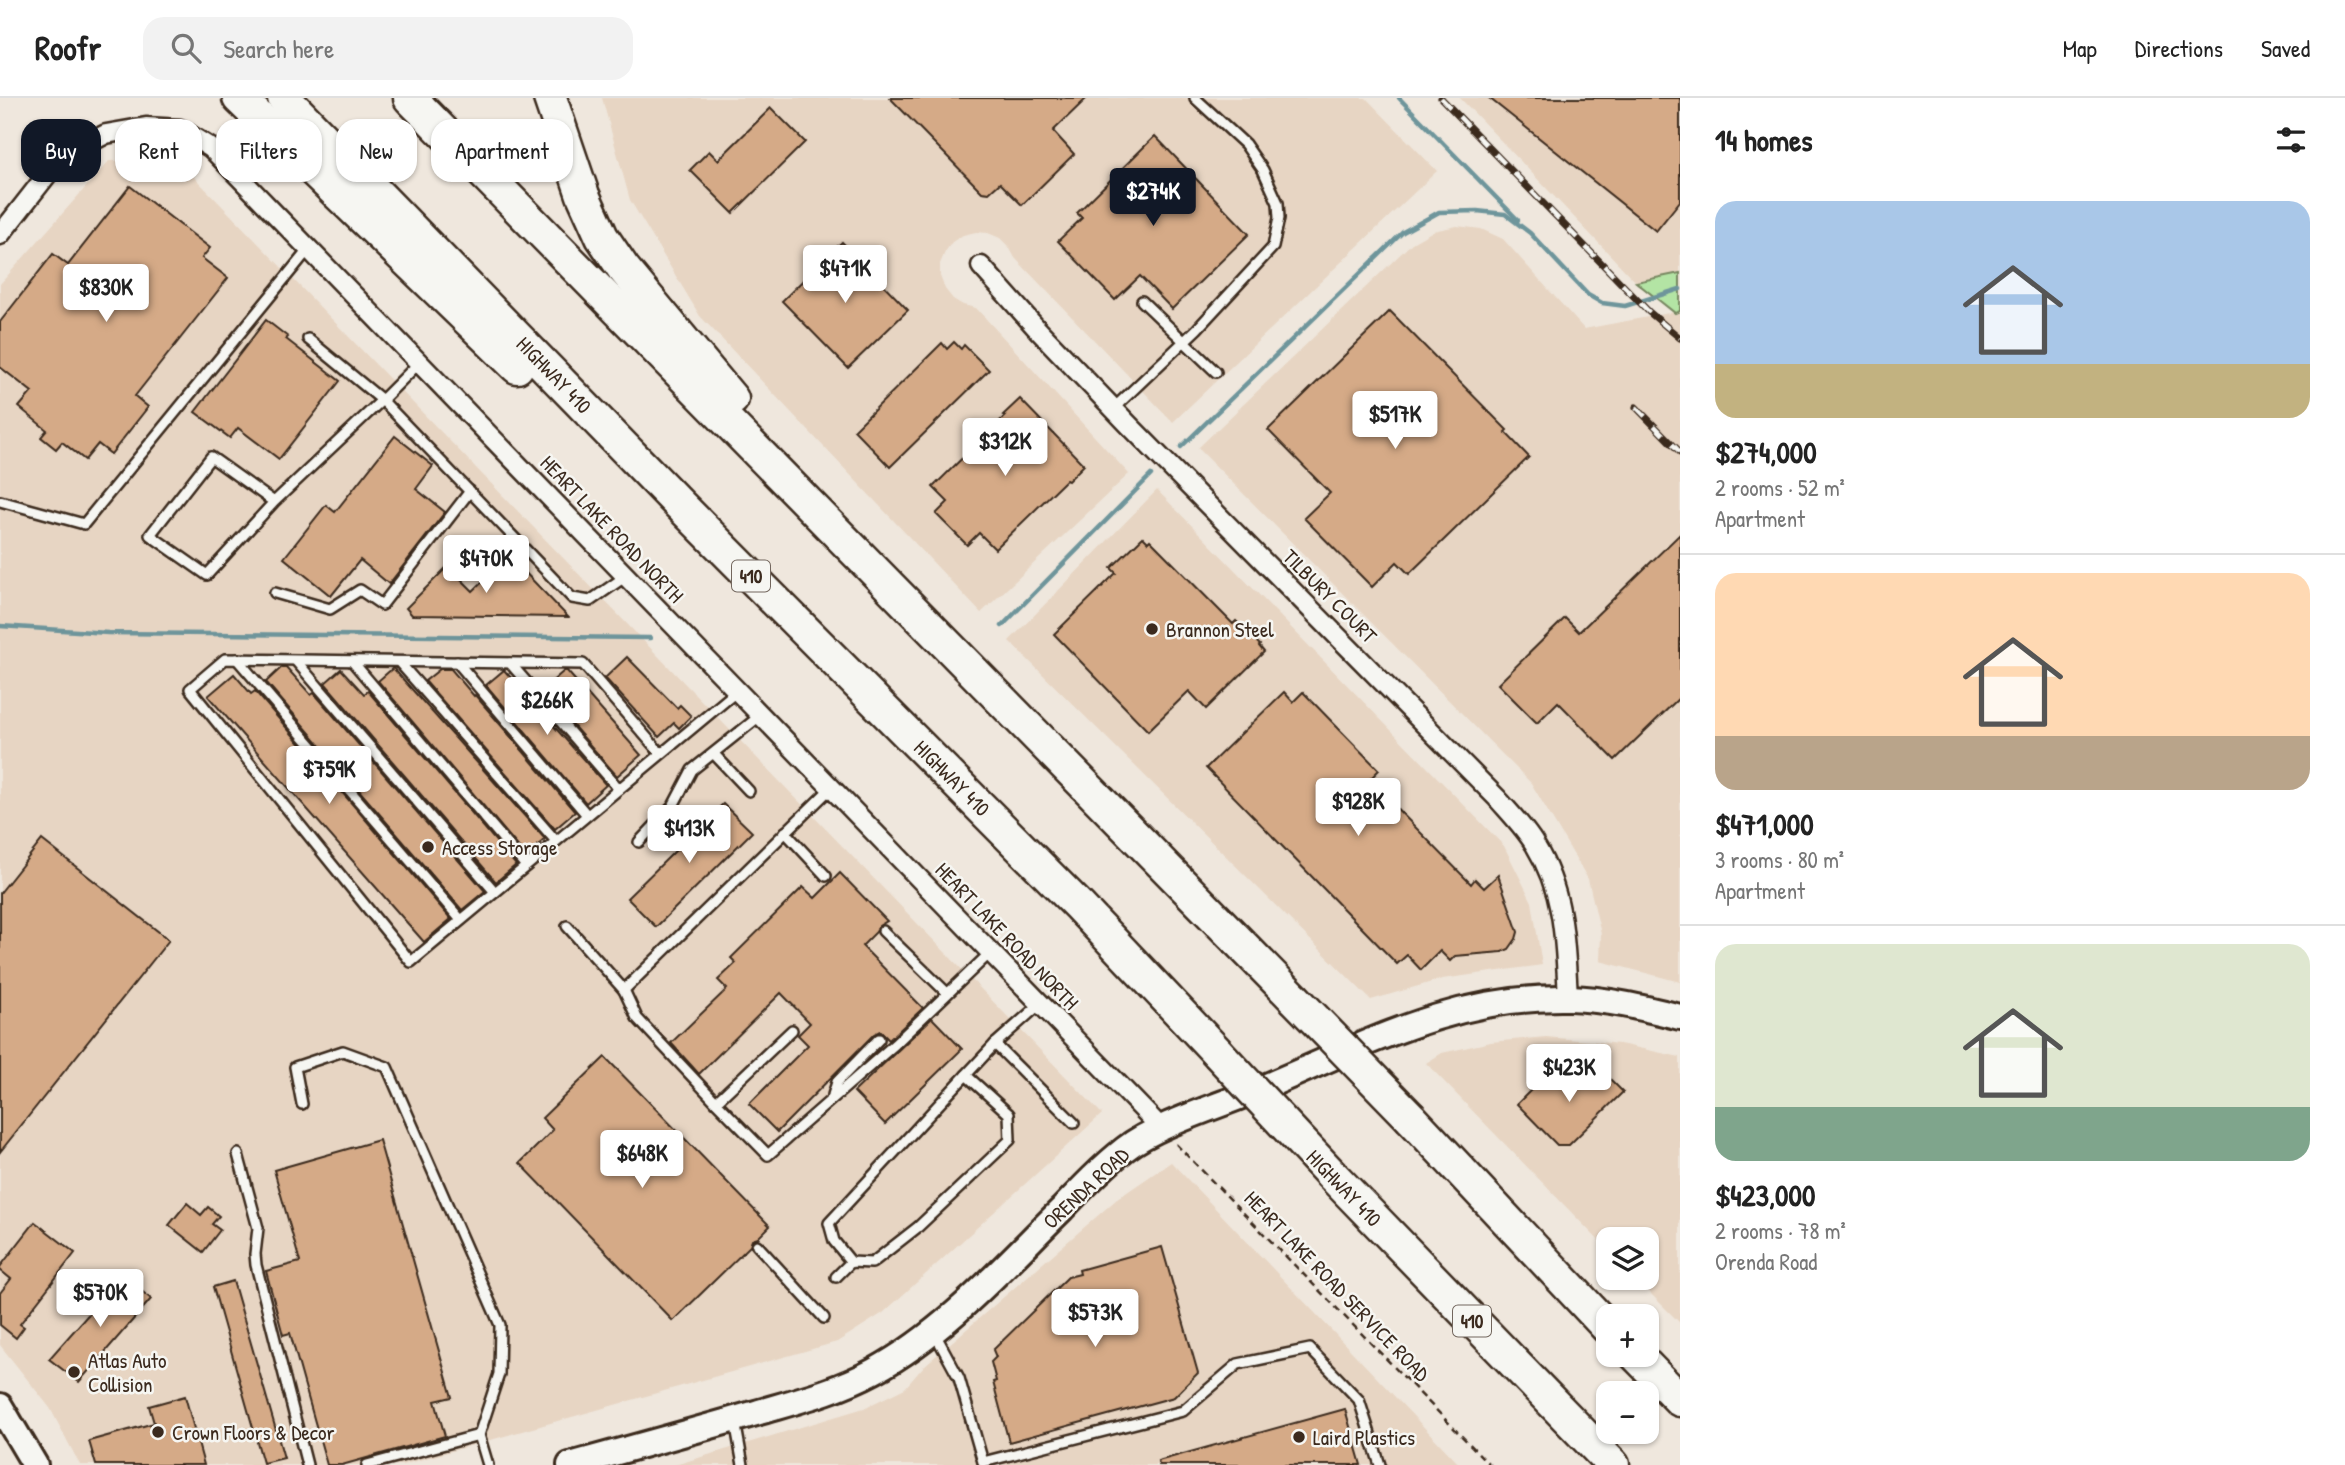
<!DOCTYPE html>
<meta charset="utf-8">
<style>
body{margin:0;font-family:"Patrick Hand",sans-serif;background:#f2f2f2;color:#222;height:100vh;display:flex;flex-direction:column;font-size:26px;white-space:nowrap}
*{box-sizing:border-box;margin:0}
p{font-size:23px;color:#767676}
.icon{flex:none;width:38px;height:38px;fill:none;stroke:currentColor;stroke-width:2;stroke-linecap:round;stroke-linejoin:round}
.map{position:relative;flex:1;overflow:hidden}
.sheet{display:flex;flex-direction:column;background:#fff;width:665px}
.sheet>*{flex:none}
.top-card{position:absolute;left:21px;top:21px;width:665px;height:63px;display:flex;gap:14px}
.controls{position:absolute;left:1596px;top:1129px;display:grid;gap:14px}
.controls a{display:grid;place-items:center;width:63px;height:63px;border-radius:14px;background:#fff;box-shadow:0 2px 5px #0004;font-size:35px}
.price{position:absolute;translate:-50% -60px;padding:0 16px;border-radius:7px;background:#fff;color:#222;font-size:23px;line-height:46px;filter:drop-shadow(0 2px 4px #0008)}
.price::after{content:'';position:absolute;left:50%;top:42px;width:21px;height:16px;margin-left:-10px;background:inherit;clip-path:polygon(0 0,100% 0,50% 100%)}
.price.selected{background:#111827;color:#fff}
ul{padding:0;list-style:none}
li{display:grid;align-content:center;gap:14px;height:371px;padding:0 35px}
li+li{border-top:2px solid #e0e0e0}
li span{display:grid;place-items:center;height:217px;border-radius:21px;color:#555}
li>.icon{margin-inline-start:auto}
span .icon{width:126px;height:126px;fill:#fffc;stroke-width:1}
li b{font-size:30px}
h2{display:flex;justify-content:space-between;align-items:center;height:84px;padding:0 35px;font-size:30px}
.tag{padding:0 24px;border-radius:21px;background:#fff;box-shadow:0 2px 5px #0004;font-size:24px;line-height:63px}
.tag.selected{background:#111827;color:#fff}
header{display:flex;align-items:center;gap:42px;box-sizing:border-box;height:98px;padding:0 35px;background:#fff;border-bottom:2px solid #e0e0e0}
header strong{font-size:33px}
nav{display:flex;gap:38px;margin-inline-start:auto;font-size:24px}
.search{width:490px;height:63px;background:#f2f2f2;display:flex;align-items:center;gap:18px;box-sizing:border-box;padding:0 24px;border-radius:21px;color:#767676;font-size:26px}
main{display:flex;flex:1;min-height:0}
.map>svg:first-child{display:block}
</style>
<header>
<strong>Roofr</strong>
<div class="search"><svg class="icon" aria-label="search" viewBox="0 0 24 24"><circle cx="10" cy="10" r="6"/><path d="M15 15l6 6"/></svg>Search here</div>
<nav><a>Map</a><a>Directions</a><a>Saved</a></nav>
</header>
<main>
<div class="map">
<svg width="1680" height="1367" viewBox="0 0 1680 1367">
<rect width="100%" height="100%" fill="#efe7dd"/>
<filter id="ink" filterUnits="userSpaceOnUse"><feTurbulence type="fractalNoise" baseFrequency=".0143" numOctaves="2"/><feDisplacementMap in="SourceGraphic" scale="14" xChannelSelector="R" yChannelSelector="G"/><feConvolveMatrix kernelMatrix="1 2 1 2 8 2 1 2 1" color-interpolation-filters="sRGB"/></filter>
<g filter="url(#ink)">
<g fill="#e7d5c3">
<path d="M602,0H1366L1437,73L1173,324L1015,160L1009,149L1000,140L988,135L976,134L963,137L952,144L945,154L940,166V178L945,191L953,201L963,207L976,210L1129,376L981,515L700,218L630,102Z"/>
<path d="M1460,0H1680V175L1636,184Z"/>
<path d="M149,61L193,78L1102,1016L883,1215L837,1244L402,1367H80L50,1310L0,1247V186L109,63Z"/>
<path d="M1457,128L1481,131L1503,141L1584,231L1680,213V884L1600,863L1601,836L1588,781L1531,685L1198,350L1412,145L1433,133Z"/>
<path d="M1157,392L1504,748L1532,804L1542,867L1442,881L1371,902L1009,543Z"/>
<path d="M1546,939L1620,946L1680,959V1225L1635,1180H1647V1141H1608V1152L1426,965L1442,955L1491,944Z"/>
<path d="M1171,1064L1460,1367H675L864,1310L905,1290L924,1268L1117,1101Z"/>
</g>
<path fill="#b3e4a4" stroke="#778761" stroke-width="2" d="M1680,175V213L1675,215L1636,184Z"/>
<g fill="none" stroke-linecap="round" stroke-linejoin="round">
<g stroke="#6e959b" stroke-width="4.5">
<path d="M1399,0L1518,122"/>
<path d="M1181,349L1403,134L1439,114L1477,113L1505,116L1530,135L1588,197L1602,205L1625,208L1680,191"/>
<path d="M0,528L108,535L650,540"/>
<path d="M1002,528L1151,377"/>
</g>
</g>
<g fill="#d5aa87" stroke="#3b2a1e" stroke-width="2">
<path d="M890,0H1087L1053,33L1074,56L1022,107L1000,85L989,95L982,94Z"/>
<path d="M1489,0H1680V103L1656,133Z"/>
<path d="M771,10L805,44L733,115L690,72L709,53L718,62Z"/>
<path d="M1155,38L1249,136L1172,211L1140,178L1115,202L1058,143L1082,120L1077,115Z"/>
<path d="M130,88L210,150L202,160L228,180L135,298L148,309L111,356L98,346L85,362L62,344L56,351L41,339L47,332L19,309L32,294L0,269V224L53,156L68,167Z"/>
<path d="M842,144L908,212L848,270L782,203Z"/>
<path d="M1390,213L1507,332L1505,334L1529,359L1409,476L1397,464L1372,489L1304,420L1330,395L1268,332Z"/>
<path d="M266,222L288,239L286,241L340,283L279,361L238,330L230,340L195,314Z"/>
<path d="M954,244L961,251L964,247L989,272L890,369L854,332L942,245L947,251Z"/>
<path d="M1020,301L1084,367L1068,383L1066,382L995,451L979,435L967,447L936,416L948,404L933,389L1005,318L1003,317Z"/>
<path d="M395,338L433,368L416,391L445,414L389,486L360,462L331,498L284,460L326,407L335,414Z"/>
<path d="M1680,436V599L1615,662L1558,604L1537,625L1498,586L1565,520L1579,534Z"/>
<path d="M1143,439L1148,444L1150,442L1233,526L1236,523L1260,547L1259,548L1264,554L1206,611L1189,593L1148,633L1054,536L1116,475L1111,470Z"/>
<path d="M504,454L516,455V465L568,519L412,517L406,510L448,468L473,493L504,463Z"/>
<path d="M627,559L677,610L680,607L691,618L679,630L674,625L659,639L605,580Z"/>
<path d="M282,569H286L311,597L314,595L485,793L462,812L266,584Z"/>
<path d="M393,570L545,741L526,758L378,583Z"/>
<path d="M341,571L364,596L368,593L516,767L496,784L325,585Z"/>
<path d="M440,571H451L474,598L475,597L575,714L555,731L425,583Z"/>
<path d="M504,572L606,687L586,705L486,587Z"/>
<path d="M564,573H567L641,657L617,678L542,592Z"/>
<path d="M234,576L251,596L255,593L451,821L424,844L208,598Z"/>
<path d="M1284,594L1293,604L1303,594L1379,672L1369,682L1471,786L1475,781L1484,790L1498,777L1518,834L1516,841L1509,851L1502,854L1455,858L1450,863L1440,853L1421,872L1407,857L1397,866L1206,670Z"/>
<path d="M723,706L752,734L656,829L627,800Z"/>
<path d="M42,742L169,842L0,1054V795Z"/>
<path d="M840,775L887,823L879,828L876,834L862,848L923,910L889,942L880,933L874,936L777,1034L749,1006L808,947L798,937L810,925L781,895L699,976L671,945L727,891L718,882L736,865L731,860L803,789L815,800Z"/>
<path d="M932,920L962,951L885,1026L854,994Z"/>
<path d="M605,959L770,1128L758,1140L752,1142L750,1148L673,1223L520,1065L553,1032L542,1020Z"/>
<path d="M1549,974H1562L1570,982L1583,983L1591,975H1604L1623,994L1569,1047H1557L1517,1006Z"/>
<path d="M379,1042L452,1299L435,1303L445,1338L342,1367H327L290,1235L283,1237L266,1173L300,1164L274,1072Z"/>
<path d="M187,1105L201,1117L208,1109L219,1118L212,1126L220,1132L203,1154L169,1127Z"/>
<path d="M35,1124L75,1155L20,1226L24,1229L16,1240L0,1227V1195L11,1181L0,1172V1169Z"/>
<path d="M1162,1149L1198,1275L1174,1299L1009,1344L993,1284L996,1283L991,1264L996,1259L993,1252L1068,1179L1080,1176L1079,1172Z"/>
<path d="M123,1177L151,1201L79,1284L49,1261Z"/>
<path d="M233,1183L284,1360L263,1365L213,1189Z"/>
<path d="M185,1298L204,1367H96L89,1343L154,1325L149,1308Z"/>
<path d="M1345,1311L1361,1367H1159L1158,1363Z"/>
</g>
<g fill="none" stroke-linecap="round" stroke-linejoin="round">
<g stroke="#3b2a1e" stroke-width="14">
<g id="lane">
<path d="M1142,203L1216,274"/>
<path d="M308,241L382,302L418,266"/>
<path d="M1113,311L1197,231L1273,149L1279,120L1278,105L1263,72L1245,46L1195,0"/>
<path d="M0,403L84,426L308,152"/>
<path d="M274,404L211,359L150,437L207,477L274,404L382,302L572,500L590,503L626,478"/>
<path d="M275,495L330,511L360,492L382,507L470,393"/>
<path d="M237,561L461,822"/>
<path d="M296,563L495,794"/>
<path d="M352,563L526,768"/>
<path d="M399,564L556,743"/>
<path d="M457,564L587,717"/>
<path d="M510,565L619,691"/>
<path d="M661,656L583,566L225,561L190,591L411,864L737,593"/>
<path d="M714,656L749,693"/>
<path d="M785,734L826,778"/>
<path d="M639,744L673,708L692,672L761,617"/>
<path d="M567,828L624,892L831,690"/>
<path d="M883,833L947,895"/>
<path d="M624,892L637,920L716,1004L792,932"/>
<path d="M995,946L1074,1025"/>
<path d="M966,977L995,946L1040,906"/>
<path d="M833,997L837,984L879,941"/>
<path d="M716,1004L768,1057L895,946L991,854"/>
<path d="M302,1006L295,969L343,953L387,969L500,1227L499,1276L479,1337"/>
<path d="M238,1056L258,1130L255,1156L256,1167L307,1367"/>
<path d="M757,1147L824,1220"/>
<path d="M836,1179L851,1164L872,1165L918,1129L1010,1042L1009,1016L966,977L829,1125L834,1143L851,1164"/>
<path d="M934,1234L959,1280L983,1364L1183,1313L1238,1266L1310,1251L1359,1302L1380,1367"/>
<path d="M735,1323L743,1367"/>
<path d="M367,1367L479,1337L488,1367"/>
</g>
</g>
<g stroke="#3b2a1e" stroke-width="23">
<g id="street">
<path d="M0,137L61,59L106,36L146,29L180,31L211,50L1162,1031"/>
<path d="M981,168L1039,233L1129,327L1497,700C1510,715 1525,730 1535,747C1565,796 1565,844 1568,900"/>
</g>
</g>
<g stroke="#3b2a1e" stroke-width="30">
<g id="secondary">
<path d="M0,1308L35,1367"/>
<path d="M570,1367C632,1350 694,1333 756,1315C796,1303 837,1293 874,1273C946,1234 1004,1168 1062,1111C1082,1090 1102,1069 1125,1051C1157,1026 1222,1007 1262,990C1365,947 1453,897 1570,900C1607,901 1644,910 1680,919"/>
</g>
</g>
<g stroke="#3b2a1e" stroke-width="37">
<g id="highway">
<path d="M239,0L517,269"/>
<path d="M284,0L678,405L1079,808L1218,955"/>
<path d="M410,0L1294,900"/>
<path d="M550,0L583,97L602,139L623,170L732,301"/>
<path d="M1411,1020L1608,1230"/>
<path d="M1332,1077L1613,1367"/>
<path d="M1635,1256L1680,1302"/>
</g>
</g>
<path stroke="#3b2a1e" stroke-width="2.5" stroke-dasharray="7 5" stroke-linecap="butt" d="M1176,1046L1490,1367"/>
<use href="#lane" stroke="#f6f6f2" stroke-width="9"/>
<use href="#street" stroke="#f6f6f2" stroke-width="18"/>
<use href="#secondary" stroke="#f6f6f2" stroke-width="24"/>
<use href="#highway" stroke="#f6f6f2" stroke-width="32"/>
<g stroke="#3b2a1e" stroke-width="7">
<g id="rail">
<path d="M1441,0L1649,214L1680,240"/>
<path d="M1636,309L1680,354"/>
</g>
</g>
<use href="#rail" stroke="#f6f6f2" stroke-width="4.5" stroke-dasharray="13" stroke-linecap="butt"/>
<g stroke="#3b2a1e" stroke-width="37" stroke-linecap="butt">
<g id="highway-bridge">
<path d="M1294,900L1411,1020"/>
<path d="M1218,955L1332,1077"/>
</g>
</g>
<use href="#highway-bridge" stroke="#f6f6f2" stroke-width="32"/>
</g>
</g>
<g fill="#3b2a1e" stroke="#f6f6f2" stroke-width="2.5">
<circle cx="1152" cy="531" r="7"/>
<circle cx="428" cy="749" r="7"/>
<circle cx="74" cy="1274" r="7"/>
<circle cx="158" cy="1334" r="7"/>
<circle cx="1299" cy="1339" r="7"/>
</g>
<g text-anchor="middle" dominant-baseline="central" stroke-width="5" stroke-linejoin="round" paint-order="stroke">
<g fill="#f6f6f2" stroke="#73675e" stroke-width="2">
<rect x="732" y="462.5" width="38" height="31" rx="5"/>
<rect x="1453" y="1207.5" width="38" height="31" rx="5"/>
</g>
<g font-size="19" font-weight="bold" fill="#3b2a1e">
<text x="751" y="478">410</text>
<text x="1472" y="1223">410</text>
</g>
<g font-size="21" fill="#3b2a1e" stroke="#f6f6f2">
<text transform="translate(554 277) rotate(46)">HIGHWAY 410</text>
<text transform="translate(612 431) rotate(46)">HEART LAKE ROAD NORTH</text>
<text transform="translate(1330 498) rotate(45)">TILBURY COURT</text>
<text transform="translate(952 680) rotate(45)">HIGHWAY 410</text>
<text transform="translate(1007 838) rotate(46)">HEART LAKE ROAD NORTH</text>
<text transform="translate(1086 1090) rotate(-43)">ORENDA ROAD</text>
<text transform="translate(1344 1090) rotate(46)">HIGHWAY 410</text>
<text transform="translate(1337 1188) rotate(46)">HEART LAKE ROAD SERVICE ROAD</text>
</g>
<g font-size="21" fill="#3b2a1e" stroke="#f6f6f2" text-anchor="start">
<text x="1166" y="531">Brannon Steel</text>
<text x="442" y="749">Access Storage</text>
<text x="88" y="1262">Atlas Auto<tspan x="88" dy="24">Collision</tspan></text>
<text x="172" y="1334">Crown Floors &amp; Decor</text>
<text x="1313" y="1339">Laird Plastics</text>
</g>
</g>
</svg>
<div class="controls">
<a><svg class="icon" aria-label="layers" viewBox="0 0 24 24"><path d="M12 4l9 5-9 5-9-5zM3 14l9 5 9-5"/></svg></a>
<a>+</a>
<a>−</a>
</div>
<b class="price selected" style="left:1153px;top:130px">$274K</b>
<b class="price" style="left:845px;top:207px">$471K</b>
<b class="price" style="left:106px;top:226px">$830K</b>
<b class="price" style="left:1395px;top:353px">$517K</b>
<b class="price" style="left:1005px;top:380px">$312K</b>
<b class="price" style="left:486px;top:497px">$470K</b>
<b class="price" style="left:547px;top:639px">$266K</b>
<b class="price" style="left:329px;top:708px">$759K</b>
<b class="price" style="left:1358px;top:740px">$928K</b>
<b class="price" style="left:689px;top:767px">$413K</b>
<b class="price" style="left:1569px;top:1006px">$423K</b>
<b class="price" style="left:642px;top:1092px">$648K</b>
<b class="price" style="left:100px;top:1231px">$570K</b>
<b class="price" style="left:1095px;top:1251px">$573K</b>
<div class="top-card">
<a class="tag selected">Buy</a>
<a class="tag">Rent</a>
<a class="tag">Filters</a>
<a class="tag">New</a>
<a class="tag">Apartment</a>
</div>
</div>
<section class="sheet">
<h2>14 homes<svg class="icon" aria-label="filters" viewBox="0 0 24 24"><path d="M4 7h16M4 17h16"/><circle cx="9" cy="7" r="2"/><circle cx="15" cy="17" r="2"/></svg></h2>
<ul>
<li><span style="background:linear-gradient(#a9c7e8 75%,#c2b280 0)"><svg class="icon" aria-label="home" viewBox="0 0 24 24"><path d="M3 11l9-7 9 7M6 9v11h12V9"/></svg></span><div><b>$274,000</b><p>2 rooms · 52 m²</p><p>Apartment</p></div></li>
<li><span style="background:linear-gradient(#ffd9b3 75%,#b9a48a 0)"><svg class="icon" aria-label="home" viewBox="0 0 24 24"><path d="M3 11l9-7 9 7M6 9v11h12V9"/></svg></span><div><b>$471,000</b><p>3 rooms · 80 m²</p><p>Apartment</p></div></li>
<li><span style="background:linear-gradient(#dfe7d0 75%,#7fa58c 0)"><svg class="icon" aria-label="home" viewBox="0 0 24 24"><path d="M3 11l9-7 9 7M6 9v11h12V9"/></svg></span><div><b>$423,000</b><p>2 rooms · 78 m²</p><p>Orenda Road</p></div></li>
</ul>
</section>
</main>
